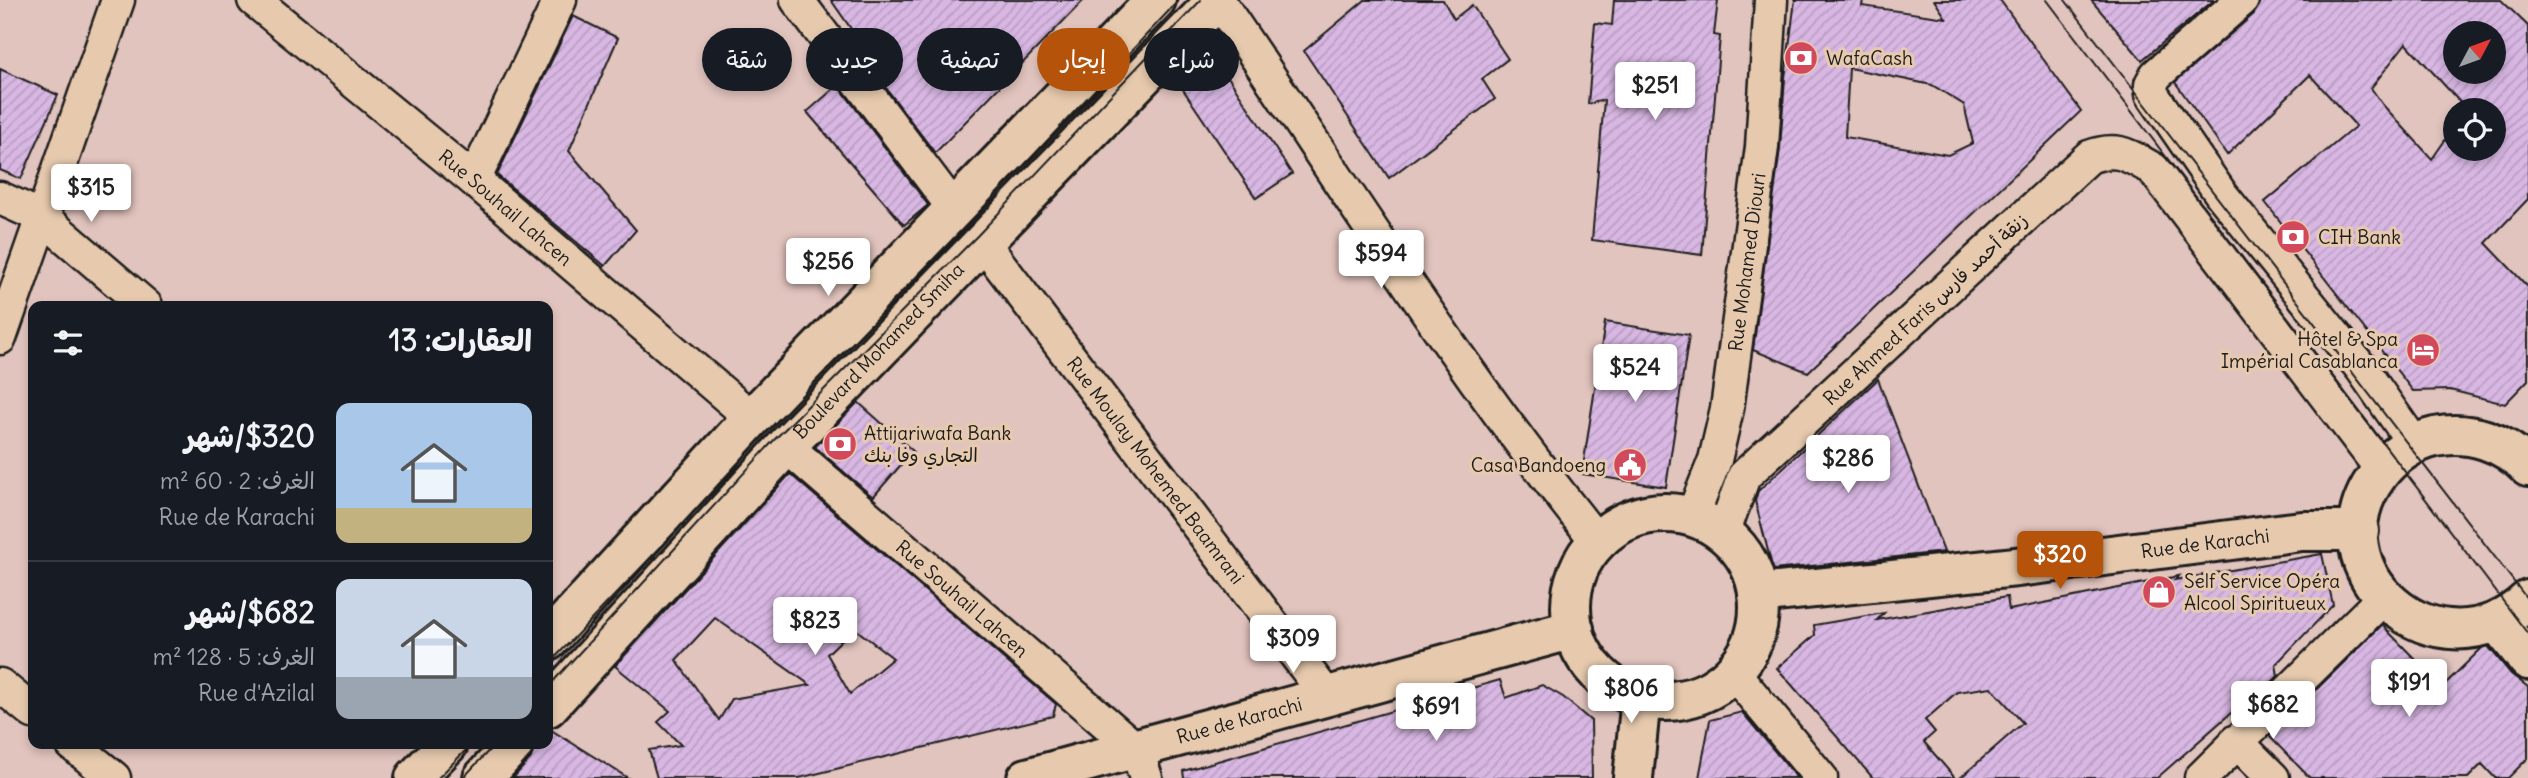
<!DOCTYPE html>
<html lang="ar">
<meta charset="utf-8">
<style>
body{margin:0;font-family:Delius,"Playpen Sans Arabic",sans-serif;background:#242831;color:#f1f3f6;direction:rtl;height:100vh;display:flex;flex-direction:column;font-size:26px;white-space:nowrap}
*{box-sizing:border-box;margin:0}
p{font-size:23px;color:#9ea1a6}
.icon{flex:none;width:38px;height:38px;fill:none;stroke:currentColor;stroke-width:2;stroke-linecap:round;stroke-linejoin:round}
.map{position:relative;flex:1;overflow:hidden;direction:ltr}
.details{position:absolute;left:28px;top:301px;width:525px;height:448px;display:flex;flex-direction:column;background:#171b24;border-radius:14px;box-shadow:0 4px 10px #0003;direction:rtl}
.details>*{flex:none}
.hud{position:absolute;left:574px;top:28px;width:665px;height:63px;direction:rtl;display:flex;gap:14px}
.needle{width:46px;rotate:49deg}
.controls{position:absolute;left:2443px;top:21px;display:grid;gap:14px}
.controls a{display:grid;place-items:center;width:63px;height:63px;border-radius:50%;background:#171b24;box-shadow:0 4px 10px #0003;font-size:35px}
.price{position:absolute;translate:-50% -60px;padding:0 16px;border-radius:7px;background:#fff;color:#222;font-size:23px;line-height:46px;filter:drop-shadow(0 2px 4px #0008)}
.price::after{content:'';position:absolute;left:50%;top:42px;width:21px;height:16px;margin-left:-10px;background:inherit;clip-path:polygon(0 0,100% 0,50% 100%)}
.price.on{background:#b45309;color:#fff}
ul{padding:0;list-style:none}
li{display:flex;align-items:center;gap:21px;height:175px;padding:0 21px}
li+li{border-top:2px solid #363941}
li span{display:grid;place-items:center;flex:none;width:196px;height:140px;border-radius:14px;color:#555}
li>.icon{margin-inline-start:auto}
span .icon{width:84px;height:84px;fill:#fffc;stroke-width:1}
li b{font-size:30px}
h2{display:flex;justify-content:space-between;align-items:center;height:84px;padding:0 21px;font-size:30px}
.pill{padding:0 24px;border-radius:32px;background:#171b24;box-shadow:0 4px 10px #0003;font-size:24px;line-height:63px}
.pill.on{background:#b45309;color:#fff}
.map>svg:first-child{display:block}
</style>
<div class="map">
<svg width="2528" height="778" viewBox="0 0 2528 778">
<defs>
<pattern id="building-hatch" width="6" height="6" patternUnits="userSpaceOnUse" patternTransform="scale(1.75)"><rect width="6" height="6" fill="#d8b7e3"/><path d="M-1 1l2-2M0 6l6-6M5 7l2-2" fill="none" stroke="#b99dc2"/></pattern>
</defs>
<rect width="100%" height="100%" fill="#e2c4be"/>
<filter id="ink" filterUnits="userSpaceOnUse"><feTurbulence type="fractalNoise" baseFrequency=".0143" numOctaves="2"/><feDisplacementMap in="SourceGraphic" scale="14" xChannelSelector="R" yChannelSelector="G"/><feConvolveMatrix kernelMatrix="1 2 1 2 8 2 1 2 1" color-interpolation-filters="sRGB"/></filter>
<g filter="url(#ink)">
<g fill="url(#building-hatch)" stroke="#1c1c1c" stroke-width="2" fill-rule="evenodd">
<path d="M831,0H1084L935,153L865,60L870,56Z"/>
<path d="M1365,0H1443L1454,19L1472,5L1508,59L1482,79L1495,99L1389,178L1304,51Z"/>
<path d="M1614,0H1718L1714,35L1720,36L1702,255L1592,240L1604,100L1588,104L1595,23L1612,25Z"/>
<path d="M1795,0H1863L1862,6L1946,18L1934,0H2000L2081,111L1808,372L1753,350L1780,149L1785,78ZM1849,68L1932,85L1964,105L1973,143L1948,155L1845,137Z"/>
<path d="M2091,0H2214L2142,60Z"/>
<path d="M2260,0H2501L2528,26V199L2486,243L2528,287V380L2505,404L2450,390L2413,391L2265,202L2356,126L2310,75L2227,155L2175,82L2254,14ZM2455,33H2494V72H2455ZM2406,43L2467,110H2494V149H2455V126L2432,159L2383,105L2371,88Z"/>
<path d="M573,16L618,38L569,151L636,230L605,266L497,175Z"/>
<path d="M1207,45L1292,174L1256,198L1174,76Z"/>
<path d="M0,69L58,95L21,179L0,170Z"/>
<path d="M838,85L928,205L904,225L807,112Z"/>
<path d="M1605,322L1689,335L1666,487L1582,474Z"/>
<path d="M1878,379L1944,552L1773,570L1755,501L1758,491Z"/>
<path d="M858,402L913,451L873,497L815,447Z"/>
<path d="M790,474L1056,704L1053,716L799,778H657L649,750L681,745L658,722L670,711L615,666ZM715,618L810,685L732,699L719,720L676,660ZM854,628L893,658L850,694L827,654Z"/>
<path d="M2322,554L2333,605L2276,664L2278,676L2244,710L2240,705L2157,778H1960L2023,723L1991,687L1957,692L1925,720L1935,732L1924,742L1955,778H1873L1777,668L1815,635L1814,625L1884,613L1877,620L2007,597L2009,610L2179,576L2175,580Z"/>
<path d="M2382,625L2442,687L2483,647L2488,646L2511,674L2528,687V758L2508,778H2495L2482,764L2468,778H2310L2269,736Z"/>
<path d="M1500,680L1506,698L1542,685L1563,697L1591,721L1592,778H1184L1183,771Z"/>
<path d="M1742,712L1797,778H1699L1710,720Z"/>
<path d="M548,728L628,778H513L531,758L535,744H548Z"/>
</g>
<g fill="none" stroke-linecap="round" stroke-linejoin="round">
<g stroke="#1c1c1c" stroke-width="37">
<g id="minor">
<path id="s1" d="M254,0L474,180L752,418"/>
<path d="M797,0L955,210"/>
<path d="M1218,0C1342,182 1458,370 1597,541"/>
<path d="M2242,0L2156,75L2151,84L2152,94L2221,194L2362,369L2415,445"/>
<path d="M474,180L560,0"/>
<path d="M0,198L42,217L146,306"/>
<path id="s2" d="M984,244L1327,696"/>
<path d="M0,338L118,0"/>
<path id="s3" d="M786,446L1137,750L1146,778"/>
<path id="s4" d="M1692,517L1715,460L1727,409L1762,147L1771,0"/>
<path d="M1723,534L1744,476L2089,157C2117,146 2128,155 2153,169L2382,470"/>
<path d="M1733,672L1821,778"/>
<path d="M0,685L33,712"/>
<path d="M2236,741L2273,778"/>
<path d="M72,744L114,778"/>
<path d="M2201,778L2383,598"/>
</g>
</g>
<g stroke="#1c1c1c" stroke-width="44">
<g id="tertiary">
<path d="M2528,467C2504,442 2470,430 2435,437C2413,442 2392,456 2378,475C2307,571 2439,684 2528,600"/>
<circle cx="1665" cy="607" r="94"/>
<path id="s5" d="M1758,594L2016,567L2302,531H2359"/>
<path d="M2497,622L2528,660"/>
<path d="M548,641L752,418L1156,0"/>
<path id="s6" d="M548,707L786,446L1217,0"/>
<path d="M415,778L448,744"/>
<path d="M483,778L514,744"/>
<path id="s7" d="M1027,778L1574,629"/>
<path d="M1633,778L1641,697"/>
</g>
</g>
<use href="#minor" stroke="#e7caae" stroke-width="32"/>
<use href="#tertiary" stroke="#e7caae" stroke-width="38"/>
<g stroke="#1c1c1c" stroke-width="2">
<path d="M2047,0L2528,634"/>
<path d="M2065,0L2528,600"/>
<path d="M878,321L1179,0"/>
<path d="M548,665L739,465"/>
<path d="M548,687L776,438L977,236L1201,0"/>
<path d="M438,778L472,744"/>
<path d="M463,778L495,744"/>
</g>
</g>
</g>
<defs>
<g id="bank-disc" transform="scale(1.75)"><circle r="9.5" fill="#d1495b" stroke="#e7caae"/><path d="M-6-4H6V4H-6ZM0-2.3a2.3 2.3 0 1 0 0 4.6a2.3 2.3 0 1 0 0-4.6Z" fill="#fff"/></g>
<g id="hotel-disc" transform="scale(1.75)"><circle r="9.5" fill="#d1495b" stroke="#e7caae"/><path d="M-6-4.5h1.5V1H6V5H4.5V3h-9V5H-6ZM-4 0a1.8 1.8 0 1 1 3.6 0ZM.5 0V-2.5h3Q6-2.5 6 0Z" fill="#fff"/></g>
<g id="civic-disc" transform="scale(1.75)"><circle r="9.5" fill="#d1495b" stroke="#e7caae"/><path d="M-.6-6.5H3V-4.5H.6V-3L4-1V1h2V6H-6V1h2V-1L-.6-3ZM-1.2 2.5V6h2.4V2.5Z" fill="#fff"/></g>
<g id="shop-disc" transform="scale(1.75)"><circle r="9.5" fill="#d1495b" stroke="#e7caae"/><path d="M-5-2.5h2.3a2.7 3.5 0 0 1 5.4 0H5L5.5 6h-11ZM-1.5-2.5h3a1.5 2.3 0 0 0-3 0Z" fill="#fff"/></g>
</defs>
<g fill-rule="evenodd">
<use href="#bank-disc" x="1801" y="58"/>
<use href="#bank-disc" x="2293" y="237"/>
<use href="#hotel-disc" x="2423" y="350"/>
<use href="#bank-disc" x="840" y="444"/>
<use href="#civic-disc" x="1630" y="465"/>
<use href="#shop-disc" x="2159" y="592"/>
</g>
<g text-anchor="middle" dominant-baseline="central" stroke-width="6" stroke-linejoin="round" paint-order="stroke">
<g font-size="19" fill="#1c1c1c" stroke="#e7caae" text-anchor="start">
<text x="1826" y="58">WafaCash</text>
<text x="2318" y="237">CIH Bank</text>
<text x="2398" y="339" text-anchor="end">Hôtel &amp; Spa<tspan x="2398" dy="22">Impérial Casablanca</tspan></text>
<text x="864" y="433">Attijariwafa Bank<tspan x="864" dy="22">التجاري وفا بنك</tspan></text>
<text x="1606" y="465" text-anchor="end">Casa Bandoeng</text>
<text x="2184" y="581">Self Service Opéra<tspan x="2184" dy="22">Alcool Spiritueux</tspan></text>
</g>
<g font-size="19" fill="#1c1c1c" stroke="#e7caae">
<text stroke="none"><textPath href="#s1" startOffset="326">Rue Souhail Lahcen</textPath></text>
<text stroke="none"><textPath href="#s4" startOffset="262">Rue Mohamed Diouri</textPath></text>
<text transform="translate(1925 309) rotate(-43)">Rue Ahmed Faris زنقة أحمد فارس</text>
<text stroke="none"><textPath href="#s6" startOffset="486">Boulevard Mohamed Smiha</textPath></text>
<text stroke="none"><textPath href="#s2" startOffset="284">Rue Moulay Mohemed Baamrani</textPath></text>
<text stroke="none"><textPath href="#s5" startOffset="450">Rue de Karachi</textPath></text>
<text stroke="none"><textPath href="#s3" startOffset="233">Rue Souhail Lahcen</textPath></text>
<text stroke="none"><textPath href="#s7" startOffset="220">Rue de Karachi</textPath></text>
</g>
</g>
</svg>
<div class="controls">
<a><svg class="needle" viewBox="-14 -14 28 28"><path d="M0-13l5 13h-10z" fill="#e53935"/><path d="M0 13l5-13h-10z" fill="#9ea1a6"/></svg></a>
<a><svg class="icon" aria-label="locate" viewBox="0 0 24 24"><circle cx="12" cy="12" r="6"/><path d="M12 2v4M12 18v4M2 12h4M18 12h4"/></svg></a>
</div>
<b class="price" style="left:1655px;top:122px">$251</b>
<b class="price" style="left:91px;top:224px">$315</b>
<b class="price" style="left:1381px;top:290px">$594</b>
<b class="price" style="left:828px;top:298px">$256</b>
<b class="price" style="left:1635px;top:404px">$524</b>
<b class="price" style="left:1848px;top:495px">$286</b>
<b class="price on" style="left:2060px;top:591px">$320</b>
<b class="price" style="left:815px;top:657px">$823</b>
<b class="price" style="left:1293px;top:675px">$309</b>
<b class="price" style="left:2409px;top:719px">$191</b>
<b class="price" style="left:1631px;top:725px">$806</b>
<b class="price" style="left:2273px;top:741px">$682</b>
<b class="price" style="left:1436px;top:743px">$691</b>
<div class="hud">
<a class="pill">شراء</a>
<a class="pill on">إيجار</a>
<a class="pill">تصفية</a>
<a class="pill">جديد</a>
<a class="pill">شقة</a>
</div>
<section class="details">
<h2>العقارات: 13<svg class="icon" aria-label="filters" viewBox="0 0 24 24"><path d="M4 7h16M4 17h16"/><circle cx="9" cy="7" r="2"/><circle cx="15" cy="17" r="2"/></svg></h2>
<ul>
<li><span style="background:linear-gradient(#a9c7e8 75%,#c2b280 0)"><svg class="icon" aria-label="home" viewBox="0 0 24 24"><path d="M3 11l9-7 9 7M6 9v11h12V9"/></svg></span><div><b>$320/شهر</b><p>الغرف: 2 · 60 m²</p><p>Rue de Karachi</p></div></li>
<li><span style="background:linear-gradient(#c9d6e8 70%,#9aa5b1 0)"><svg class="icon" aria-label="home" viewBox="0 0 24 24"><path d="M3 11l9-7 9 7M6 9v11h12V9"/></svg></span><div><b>$682/شهر</b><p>الغرف: 5 · 128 m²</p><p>Rue d'Azilal</p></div></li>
</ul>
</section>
</div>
